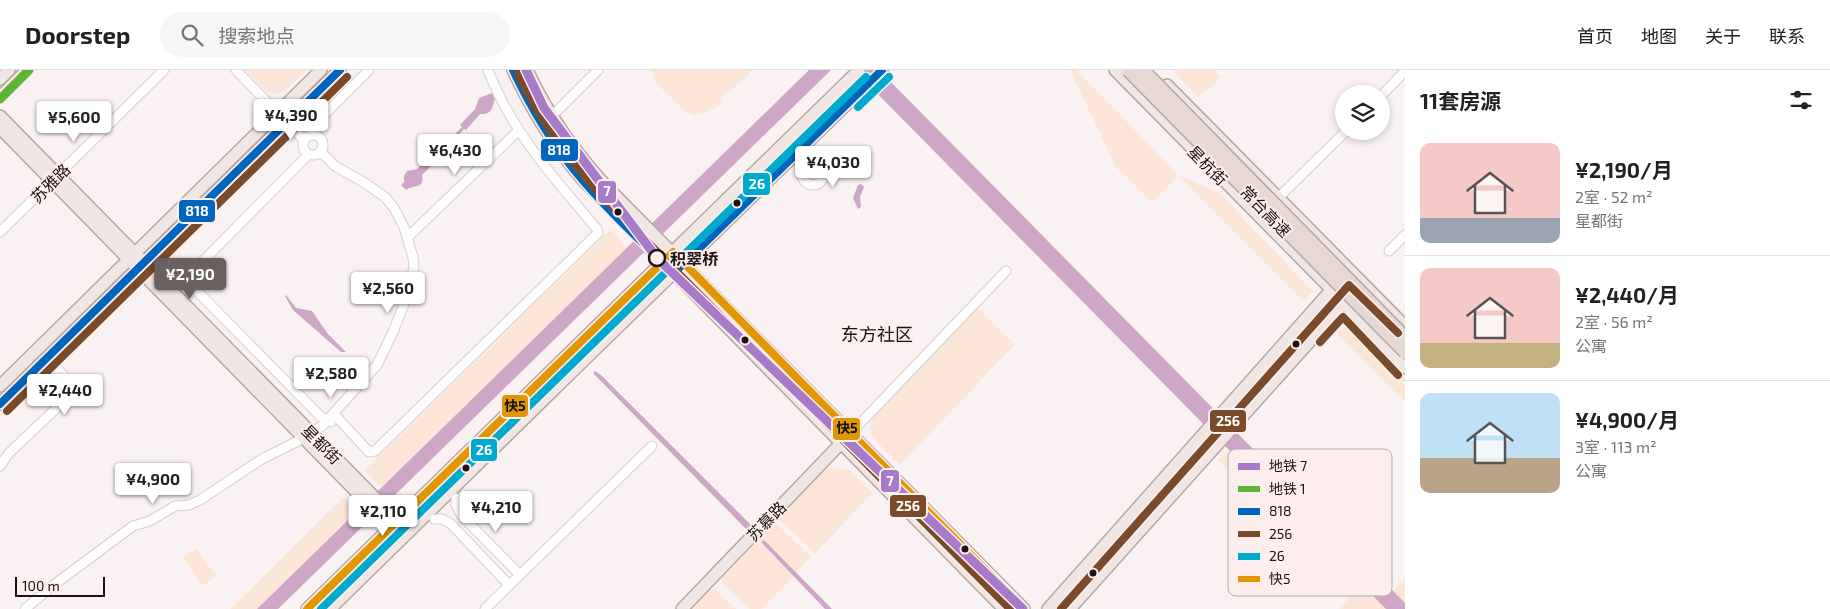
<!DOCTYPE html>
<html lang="zh">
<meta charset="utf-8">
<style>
body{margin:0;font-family:"Exo 2","Noto Sans SC",sans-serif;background:#f6f6f6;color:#222;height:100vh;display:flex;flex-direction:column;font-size:19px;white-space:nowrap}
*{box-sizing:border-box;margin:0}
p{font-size:16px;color:#767676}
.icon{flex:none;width:28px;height:28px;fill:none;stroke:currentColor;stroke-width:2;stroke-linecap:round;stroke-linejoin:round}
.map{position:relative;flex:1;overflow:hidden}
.sheet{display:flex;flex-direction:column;background:#fff;width:425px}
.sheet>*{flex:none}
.controls{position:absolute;left:1335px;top:15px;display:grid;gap:10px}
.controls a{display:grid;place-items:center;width:55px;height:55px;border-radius:50%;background:#fff;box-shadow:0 2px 8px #0003;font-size:25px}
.scale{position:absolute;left:15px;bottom:12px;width:90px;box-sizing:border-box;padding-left:5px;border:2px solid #1e1112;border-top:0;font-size:14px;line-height:18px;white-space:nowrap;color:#1e1112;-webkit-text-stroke:4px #fdeeee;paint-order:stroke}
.price{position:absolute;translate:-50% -42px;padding:0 11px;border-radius:5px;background:#fff;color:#222;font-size:16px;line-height:32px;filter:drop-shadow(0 1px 2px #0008)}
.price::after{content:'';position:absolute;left:50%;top:30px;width:15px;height:11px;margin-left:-8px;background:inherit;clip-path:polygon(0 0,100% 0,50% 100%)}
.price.selected{background:#6b6060;color:#fff}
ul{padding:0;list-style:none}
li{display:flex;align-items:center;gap:15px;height:125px;padding:0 15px}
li+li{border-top:1px solid #e0e0e0}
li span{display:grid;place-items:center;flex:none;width:140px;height:100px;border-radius:10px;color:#555}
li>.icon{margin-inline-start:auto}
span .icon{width:60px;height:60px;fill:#fffc;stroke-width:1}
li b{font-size:21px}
h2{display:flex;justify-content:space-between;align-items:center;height:60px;padding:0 15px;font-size:21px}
header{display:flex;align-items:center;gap:30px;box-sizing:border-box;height:70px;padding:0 25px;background:#fff;border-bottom:1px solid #e0e0e0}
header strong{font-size:24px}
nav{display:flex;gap:28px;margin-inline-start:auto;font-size:18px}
.search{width:350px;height:45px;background:#f6f6f6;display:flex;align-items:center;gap:12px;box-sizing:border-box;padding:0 18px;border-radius:28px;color:#767676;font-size:19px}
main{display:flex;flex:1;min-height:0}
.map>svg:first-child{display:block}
</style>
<header>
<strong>Doorstep</strong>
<div class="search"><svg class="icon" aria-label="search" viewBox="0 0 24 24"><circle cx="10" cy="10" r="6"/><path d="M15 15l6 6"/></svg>搜索地点</div>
<nav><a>首页</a><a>地图</a><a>关于</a><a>联系</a></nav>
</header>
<main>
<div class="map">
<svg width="1405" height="539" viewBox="0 0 1405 539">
<rect width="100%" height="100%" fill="#faf2f2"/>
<g fill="#fbe6d8">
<path d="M246,0H307L286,20L276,24L266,21Z"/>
<path d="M652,0H751C745,13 732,17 722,26L721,34L709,41L693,45L684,40L655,12Z"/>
<path d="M1070,0H1077L1178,105L1219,123L1313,221L1303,231L1178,105L1153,132L1116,97Z"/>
<path d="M1173,0H1214L1221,7L1199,27Z"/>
<path d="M611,159L626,179L381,417L365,400Z"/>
<path d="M976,237L1015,274L900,395L873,368C869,360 870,353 874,345Z"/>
<path d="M1349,250L1354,251L1405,304V332L1336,263Z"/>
<path d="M1228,380L1386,539H1340L1351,525L1218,390Z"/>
<path d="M835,397L850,400L873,423L815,483L778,449L821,403L828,398Z"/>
<path d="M344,427L358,440L257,539H230Z"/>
<path d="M775,452L811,487L762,539H749L722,513V508Z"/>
<path d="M196,478L216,506L202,516L183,488Z"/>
<path d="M1405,508V533L1393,521Z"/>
<path d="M715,519L736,539H690L708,520Z"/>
</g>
<g fill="#cea6c7">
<path d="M809,0H831L278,539H257Z"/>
<path d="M854,0H879L1405,533V539H1386Z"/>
<path d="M492,23L495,29C492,38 492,45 480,44L466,60L464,59L451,73L452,75L422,105C425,120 413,114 406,120L401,115L404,112V106L407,101L417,99L447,70L448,71L462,57L460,55L475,39L479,28Z"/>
<path d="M861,114L864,117L860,127L861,137L858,139L853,128L858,115Z"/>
<path d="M286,225L296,238L312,241L328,264L346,282H341L293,240L285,226Z"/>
<path d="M595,301L601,305L752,456L749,462L593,303Z"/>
<path d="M764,470L832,539H825L761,472Z"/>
</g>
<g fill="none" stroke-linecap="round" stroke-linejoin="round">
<g stroke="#d8cdcd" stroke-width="11">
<g id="minor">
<path d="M236,0L304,70"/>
<path d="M1381,26L1405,1"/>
<path d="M552,46L598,0"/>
<path d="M314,65V58L319,50L369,0"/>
<circle cx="313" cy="75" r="10"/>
<path d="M309,84L203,191L194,202L190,212L194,218L321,347L331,352"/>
<circle cx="813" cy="104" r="11"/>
<path d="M1278,128L1346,61"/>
<path d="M0,162L164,0"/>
<path d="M408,167L518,61"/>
<path d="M1389,181L1405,165"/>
<path d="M334,344L369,382L375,381L598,163L597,159C554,108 513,64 488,0"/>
<path d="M851,363L1006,201"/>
<path d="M0,396L9,383L64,331C67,327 70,324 70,319C69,308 54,296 47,288"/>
<path d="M456,428V435L462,446L520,505"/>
<path d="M434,449H442L451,454L509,515"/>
<path d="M25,539L51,517L133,456L150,451L175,436L189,435L200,430L262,389L304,368L310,363L322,356L377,295L393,262L408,224L414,197L413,187L404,157L394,138L386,128L365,113L335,96L320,81"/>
<path d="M485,539L652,376"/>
</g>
</g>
<g stroke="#b8a6a1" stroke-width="14">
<g id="major">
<path d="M513,0C531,39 554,76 582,109L1004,539"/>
<path d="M527,0C547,43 574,81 606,116L1024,539"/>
<path d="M1115,0L1331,219L1405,298"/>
<path d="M0,9L9,0"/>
<path d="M1167,15L1405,256"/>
<path d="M0,27L27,0"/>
<path d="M0,46L386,439L400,456"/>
<path d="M0,58L379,445L398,461"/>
<path d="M0,316L321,0"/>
<path d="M0,334L340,0"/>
<path d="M307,539L859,0"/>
<path d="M330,539L578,296L882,0"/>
<path d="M682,539L845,369"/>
<path d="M1048,539L1349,200"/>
<path d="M1070,539L1362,213"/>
</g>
</g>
<use href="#minor" stroke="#fefdfd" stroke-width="9"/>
<use href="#major" stroke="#f0e7e4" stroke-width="11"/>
<g stroke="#b8a6a1" stroke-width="15" stroke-linecap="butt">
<g id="highway-bridge">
<path d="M1128,0L1405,282"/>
<path d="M1143,0L1405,267"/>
</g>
</g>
<use href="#highway-bridge" stroke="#e6d8d3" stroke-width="12"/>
<g stroke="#fdeeee" stroke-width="11">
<g id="bus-1">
<path d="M513,0C530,36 550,70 575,101C605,138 640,170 674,203"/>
<path d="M674,203L882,0"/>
<path d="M0,334L340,0"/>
</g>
</g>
<g stroke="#fdeeee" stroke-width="11">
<g id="bus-2">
<path d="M518,4C539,48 566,86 599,123L1010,539"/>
<path d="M1320,272L1343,247L1398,305"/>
<path d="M7,341L347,7"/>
<path d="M1061,539L1349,215L1398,263"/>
</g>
</g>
<g stroke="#fdeeee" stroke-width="11">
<g id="bus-3">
<path d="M858,37L889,7"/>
<path d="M321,539L866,7"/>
</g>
</g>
<g stroke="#fdeeee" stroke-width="11">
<path id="bus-4" d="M307,539L673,182L1024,539"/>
</g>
<use href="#bus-1" stroke="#0065bd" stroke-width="8"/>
<use href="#bus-2" stroke="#7a4b2a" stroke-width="8"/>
<use href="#bus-3" stroke="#00a9ce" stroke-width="8"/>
<use href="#bus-4" stroke="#e19702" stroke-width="8"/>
<g stroke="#fdeeee" stroke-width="12">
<path id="metro-1" d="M526,0L544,38L657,188L1023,539"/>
</g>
<g stroke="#fdeeee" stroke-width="12">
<path id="metro-2" d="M0,29L29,0"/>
</g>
<use href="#metro-1" stroke="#a77bca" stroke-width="9"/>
<use href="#metro-2" stroke="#5cb439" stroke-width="9"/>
</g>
<g fill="#1e1112" stroke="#fdeeee" stroke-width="2">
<circle cx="737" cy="133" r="4.5"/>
<circle cx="618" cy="142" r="4.5"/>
<circle cx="745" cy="270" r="4.5"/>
<circle cx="1296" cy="274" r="4.5"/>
<circle cx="466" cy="398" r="4.5"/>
<circle cx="965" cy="479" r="4.5"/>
<circle cx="1093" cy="503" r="4.5"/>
</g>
<circle fill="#fdeeee" stroke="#1e1112" stroke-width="2.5" cx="657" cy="188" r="8"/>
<g text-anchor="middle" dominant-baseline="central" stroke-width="4" stroke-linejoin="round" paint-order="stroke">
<g font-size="16" fill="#1e1112" stroke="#fdeeee">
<text transform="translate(1208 95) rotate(45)">星杭街</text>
<text transform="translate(50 113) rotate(-45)">苏雅路</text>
<text transform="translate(1266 141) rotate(46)">常台高速</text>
<text transform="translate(322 374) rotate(45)">星都街</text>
<text transform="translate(766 451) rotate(-46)">苏慕路</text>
</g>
<g font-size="16" font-weight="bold" fill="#1e1112" stroke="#fdeeee" text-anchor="start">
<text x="670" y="188">积翠桥</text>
</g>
<g font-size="18" fill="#1e1112" stroke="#fdeeee">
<text x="877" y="264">东方社区</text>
</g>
</g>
<rect x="1228" y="379" width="164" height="147" rx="8" fill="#fdeeee" stroke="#baacac" stroke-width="1"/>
<rect x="1238" y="393" width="22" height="7" fill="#a77bca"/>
<rect x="1238" y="416" width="22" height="6" fill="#5cb439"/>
<rect x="1238" y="438" width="22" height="7" fill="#0065bd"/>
<rect x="1238" y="461" width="22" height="6" fill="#7a4b2a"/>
<rect x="1238" y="483" width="22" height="7" fill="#00a9ce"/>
<rect x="1238" y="506" width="22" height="6" fill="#e19702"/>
<g font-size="14" fill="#1e1112">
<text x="1269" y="401">地铁 7</text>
<text x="1269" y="424">地铁 1</text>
<text x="1269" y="446">818</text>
<text x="1269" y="469">256</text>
<text x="1269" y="491">26</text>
<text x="1269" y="514">快5</text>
</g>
<g stroke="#fdeeee" stroke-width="2">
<rect x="540" y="68" width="39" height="24" rx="5" fill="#0065bd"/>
<rect x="742" y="102" width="29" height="24" rx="5" fill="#00a9ce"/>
<rect x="597" y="110" width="20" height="24" rx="5" fill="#a77bca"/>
<rect x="178" y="129" width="38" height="24" rx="5" fill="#0065bd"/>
<rect x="501" y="324" width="28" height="24" rx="5" fill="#e19702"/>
<rect x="1209" y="339" width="38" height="24" rx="5" fill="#7a4b2a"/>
<rect x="832" y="347" width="29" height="24" rx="5" fill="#e19702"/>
<rect x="470" y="368" width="28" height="24" rx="5" fill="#00a9ce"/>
<rect x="880" y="399" width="20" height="24" rx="5" fill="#a77bca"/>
<rect x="889" y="424" width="38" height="24" rx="5" fill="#7a4b2a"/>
</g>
<g font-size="14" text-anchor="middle" font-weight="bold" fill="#fff">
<text x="559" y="85">818</text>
<text x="757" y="119">26</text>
<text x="607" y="126">7</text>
<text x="197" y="146">818</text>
<text x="1228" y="356">256</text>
<text x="484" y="385">26</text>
<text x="890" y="416">7</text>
<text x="908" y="441">256</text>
</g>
<g font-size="14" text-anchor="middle" font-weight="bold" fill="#111">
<text x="515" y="341">快5</text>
<text x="847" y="363">快5</text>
</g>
</svg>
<div class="controls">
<a><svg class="icon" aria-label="layers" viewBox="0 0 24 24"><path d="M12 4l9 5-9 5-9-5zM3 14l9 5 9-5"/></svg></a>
</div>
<div class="scale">100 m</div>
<b class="price" style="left:291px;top:71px">¥4,390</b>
<b class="price" style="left:74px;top:73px">¥5,600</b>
<b class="price" style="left:455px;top:106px">¥6,430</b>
<b class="price" style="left:833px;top:118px">¥4,030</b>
<b class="price selected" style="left:190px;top:230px">¥2,190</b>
<b class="price" style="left:388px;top:244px">¥2,560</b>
<b class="price" style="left:331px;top:329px">¥2,580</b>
<b class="price" style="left:65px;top:346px">¥2,440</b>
<b class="price" style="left:153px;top:435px">¥4,900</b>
<b class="price" style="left:496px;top:463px">¥4,210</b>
<b class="price" style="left:383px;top:467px">¥2,110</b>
</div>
<section class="sheet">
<h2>11套房源<svg class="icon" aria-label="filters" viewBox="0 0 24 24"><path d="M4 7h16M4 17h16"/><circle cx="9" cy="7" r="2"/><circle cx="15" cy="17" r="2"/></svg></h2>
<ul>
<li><span style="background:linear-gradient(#f6c9c9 75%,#9aa5b1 0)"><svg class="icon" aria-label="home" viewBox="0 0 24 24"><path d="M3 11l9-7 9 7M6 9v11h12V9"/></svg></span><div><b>¥2,190/月</b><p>2室 · 52 m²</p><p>星都街</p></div></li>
<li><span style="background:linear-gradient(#f6c9c9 75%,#c2b280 0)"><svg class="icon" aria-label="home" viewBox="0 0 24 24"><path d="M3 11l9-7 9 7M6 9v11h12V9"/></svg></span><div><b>¥2,440/月</b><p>2室 · 56 m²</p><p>公寓</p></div></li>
<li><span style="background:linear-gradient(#bfe0f5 65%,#b9a48a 0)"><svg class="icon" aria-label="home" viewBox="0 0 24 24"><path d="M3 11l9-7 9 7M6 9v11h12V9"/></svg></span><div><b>¥4,900/月</b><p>3室 · 113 m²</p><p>公寓</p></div></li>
</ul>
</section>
</main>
